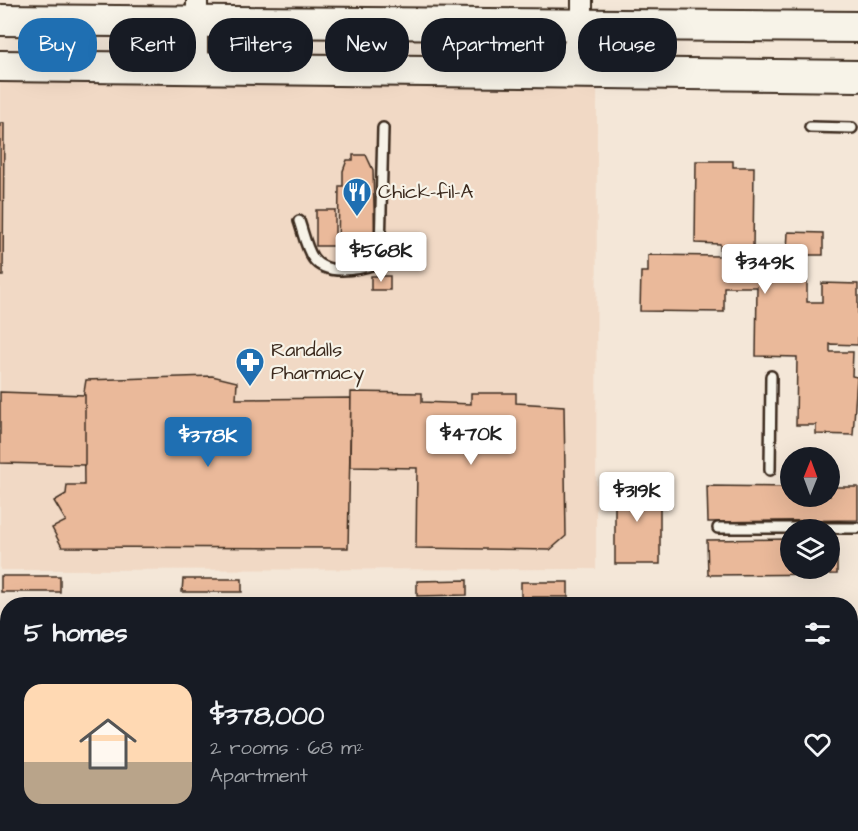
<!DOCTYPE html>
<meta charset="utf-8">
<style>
body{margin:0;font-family:"Architects Daughter",sans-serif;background:#242831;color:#f1f3f6;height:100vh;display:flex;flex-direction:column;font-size:22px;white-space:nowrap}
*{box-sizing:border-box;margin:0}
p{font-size:20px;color:#9ea1a6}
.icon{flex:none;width:33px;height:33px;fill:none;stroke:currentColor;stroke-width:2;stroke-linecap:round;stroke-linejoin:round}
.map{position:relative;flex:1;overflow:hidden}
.side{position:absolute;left:0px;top:597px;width:858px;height:234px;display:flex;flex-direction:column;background:#171b24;border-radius:24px 24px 0 0;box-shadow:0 6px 24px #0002}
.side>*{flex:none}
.hud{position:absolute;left:18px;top:18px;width:822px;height:54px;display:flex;gap:12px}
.needle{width:39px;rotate:1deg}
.tools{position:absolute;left:780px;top:447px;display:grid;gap:12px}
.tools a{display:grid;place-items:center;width:60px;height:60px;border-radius:50%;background:#171b24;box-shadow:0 6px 24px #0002;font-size:30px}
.price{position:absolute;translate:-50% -51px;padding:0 14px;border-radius:6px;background:#fff;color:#222;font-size:20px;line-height:39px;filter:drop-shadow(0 2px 3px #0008)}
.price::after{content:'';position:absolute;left:50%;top:36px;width:18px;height:14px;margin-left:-9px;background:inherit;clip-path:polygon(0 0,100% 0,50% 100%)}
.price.active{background:#1f6fb2;color:#fff}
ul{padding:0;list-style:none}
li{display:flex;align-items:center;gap:18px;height:150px;padding:0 24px}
li span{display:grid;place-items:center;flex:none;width:168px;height:120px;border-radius:18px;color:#555}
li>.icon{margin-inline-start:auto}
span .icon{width:72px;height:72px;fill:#fffc;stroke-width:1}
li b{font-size:26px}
h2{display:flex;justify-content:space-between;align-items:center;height:72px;padding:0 24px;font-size:26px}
.pill{padding:0 21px;border-radius:24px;background:#171b24;box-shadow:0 6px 24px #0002;font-size:21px;line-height:54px}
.pill.active{background:#1f6fb2;color:#fff}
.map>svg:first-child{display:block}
</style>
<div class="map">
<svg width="858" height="831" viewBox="0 0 858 831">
<rect width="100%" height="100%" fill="#f4e7d8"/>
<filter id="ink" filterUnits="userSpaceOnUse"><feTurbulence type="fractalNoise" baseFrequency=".0167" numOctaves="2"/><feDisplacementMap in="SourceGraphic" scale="12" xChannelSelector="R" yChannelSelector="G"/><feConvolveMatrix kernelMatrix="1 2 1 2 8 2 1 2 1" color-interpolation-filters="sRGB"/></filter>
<g filter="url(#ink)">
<path fill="#f1d9c5" d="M0,75L597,89L596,569L0,570Z"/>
<g fill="#88d7e5" stroke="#699295" stroke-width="1.5">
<path d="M6,816L8,824H126L125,831H0V820Z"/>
<path d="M332,824H457L462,831H325Z"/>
</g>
<g fill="#eab99a" stroke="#3b2a1e" stroke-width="1.5">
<path d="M0,123H4L3,276H0Z"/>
<path d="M353,155H366L373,170L375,242H372V246H367V251H363L362,255H338L339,186H343V171L347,160H353Z"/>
<path d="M696,161H733V167H754L753,251H787L788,232L823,233V255H807V302H822V283L858,284V345L830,344V352H853L852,376L857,377L853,435L816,434V425H796L797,357L756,356L757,287H724V312L640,311L641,272H648V255L720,256V244L695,243Z"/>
<rect x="316" y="210" width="19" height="36"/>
<rect x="371" y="276" width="19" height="14"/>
<path d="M212,376L237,382L236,399L351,398L348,548L62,547L52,528L66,521L54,501L66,494L67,485H84L83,398L86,380Z"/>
<path d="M0,392L85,395V465L0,463Z"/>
<path d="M351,392L422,393V402L471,404V393H516V403L564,406L566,536L550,550L416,548L417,468L350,467Z"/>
<rect x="615" y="482" width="45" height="82"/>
<path d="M707,486L790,487V496H830V487H858V520L708,522Z"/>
<path d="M830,538H837V574L708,575L707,540L790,539V568H830Z"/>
<rect x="1" y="576" width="59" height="16"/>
<path d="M183,579H242V592H182Z"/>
<path d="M467,580V595L417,596V581Z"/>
<rect x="521" y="582" width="47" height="15"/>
<rect x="140" y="601" width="59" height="3"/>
<rect x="271" y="602" width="59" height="2"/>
<rect x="0" y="666" width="8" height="116"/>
<path d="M850,717H858V831H750V824H850Z"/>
<rect x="509" y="824" width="95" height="7"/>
<rect x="651" y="824" width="15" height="7"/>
<rect x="691" y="824" width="53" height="7"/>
</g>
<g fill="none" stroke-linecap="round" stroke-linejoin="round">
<g stroke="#3b2a1e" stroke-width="14">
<g id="service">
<path d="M810,127L852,128"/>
<path d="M299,221C303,232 306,248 313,258C325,276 358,270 375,264L380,251L383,128"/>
<path d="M770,470L771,376"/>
<path d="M718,528H858"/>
</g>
</g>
<g stroke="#3b2a1e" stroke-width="24">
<g id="minor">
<path d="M197,69V0"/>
<path d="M563,73L582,25V0"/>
</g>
</g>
<g stroke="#3b2a1e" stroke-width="34">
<g id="primary">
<path d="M0,20L858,27"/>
<path d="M0,66L858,76"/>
</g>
</g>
<g stroke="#3b2a1e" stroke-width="3" stroke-dasharray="1.5 4.5" stroke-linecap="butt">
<path d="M0,792H8"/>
<path d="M204,824L215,831"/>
<path d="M481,824L483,831"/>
<path d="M284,831L302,830L309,824"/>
<path d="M502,831V824"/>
<path d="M677,831V824"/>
</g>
<use href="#service" stroke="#f7f3e8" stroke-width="9"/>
<use href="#minor" stroke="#f7f3e8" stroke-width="20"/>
<use href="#primary" stroke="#f7f3e8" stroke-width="30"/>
</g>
</g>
<defs>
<g id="restaurant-pin" transform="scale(1.5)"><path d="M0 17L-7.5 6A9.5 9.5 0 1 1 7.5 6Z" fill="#1f6fb2" stroke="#f7f3e8"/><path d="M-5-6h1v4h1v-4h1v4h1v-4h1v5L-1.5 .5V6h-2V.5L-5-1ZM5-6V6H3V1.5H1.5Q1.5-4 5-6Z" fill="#fff"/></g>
<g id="pharmacy-pin" transform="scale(1.5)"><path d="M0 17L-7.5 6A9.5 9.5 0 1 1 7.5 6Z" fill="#1f6fb2" stroke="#f7f3e8"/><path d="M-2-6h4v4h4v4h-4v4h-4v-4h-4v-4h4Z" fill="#fff"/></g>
</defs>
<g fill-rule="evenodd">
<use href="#restaurant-pin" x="357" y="192"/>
<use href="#pharmacy-pin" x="250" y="362"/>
</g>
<g text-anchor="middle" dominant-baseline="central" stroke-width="4.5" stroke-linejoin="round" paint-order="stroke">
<g font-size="20" fill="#3b2a1e" stroke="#f7f3e8" text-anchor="start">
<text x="378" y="192">Chick-fil-A</text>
<text x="271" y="350">Randalls<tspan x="271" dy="23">Pharmacy</tspan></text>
</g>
</g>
</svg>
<div class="tools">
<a><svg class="needle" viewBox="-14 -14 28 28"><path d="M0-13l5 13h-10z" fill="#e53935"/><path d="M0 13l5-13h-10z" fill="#9ea1a6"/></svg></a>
<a><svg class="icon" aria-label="layers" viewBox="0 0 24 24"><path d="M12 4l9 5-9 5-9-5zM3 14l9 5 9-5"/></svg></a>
</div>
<b class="price" style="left:381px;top:283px">$568K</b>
<b class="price" style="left:765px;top:295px">$349K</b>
<b class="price" style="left:471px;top:466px">$470K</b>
<b class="price active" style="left:208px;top:468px">$378K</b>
<b class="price" style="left:637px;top:523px">$319K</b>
<div class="hud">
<a class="pill active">Buy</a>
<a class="pill">Rent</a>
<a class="pill">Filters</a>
<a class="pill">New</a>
<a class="pill">Apartment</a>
<a class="pill">House</a>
</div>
<section class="side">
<h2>5 homes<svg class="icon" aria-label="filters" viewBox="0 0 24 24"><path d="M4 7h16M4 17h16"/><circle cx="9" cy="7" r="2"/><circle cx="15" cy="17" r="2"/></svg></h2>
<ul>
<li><span style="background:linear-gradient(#ffd9b3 65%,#b9a48a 0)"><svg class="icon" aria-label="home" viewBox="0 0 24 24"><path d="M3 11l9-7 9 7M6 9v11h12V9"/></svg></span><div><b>$378,000</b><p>2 rooms · 68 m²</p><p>Apartment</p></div><svg class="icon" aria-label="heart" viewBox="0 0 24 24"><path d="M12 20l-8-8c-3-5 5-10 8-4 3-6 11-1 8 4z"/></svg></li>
</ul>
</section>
</div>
